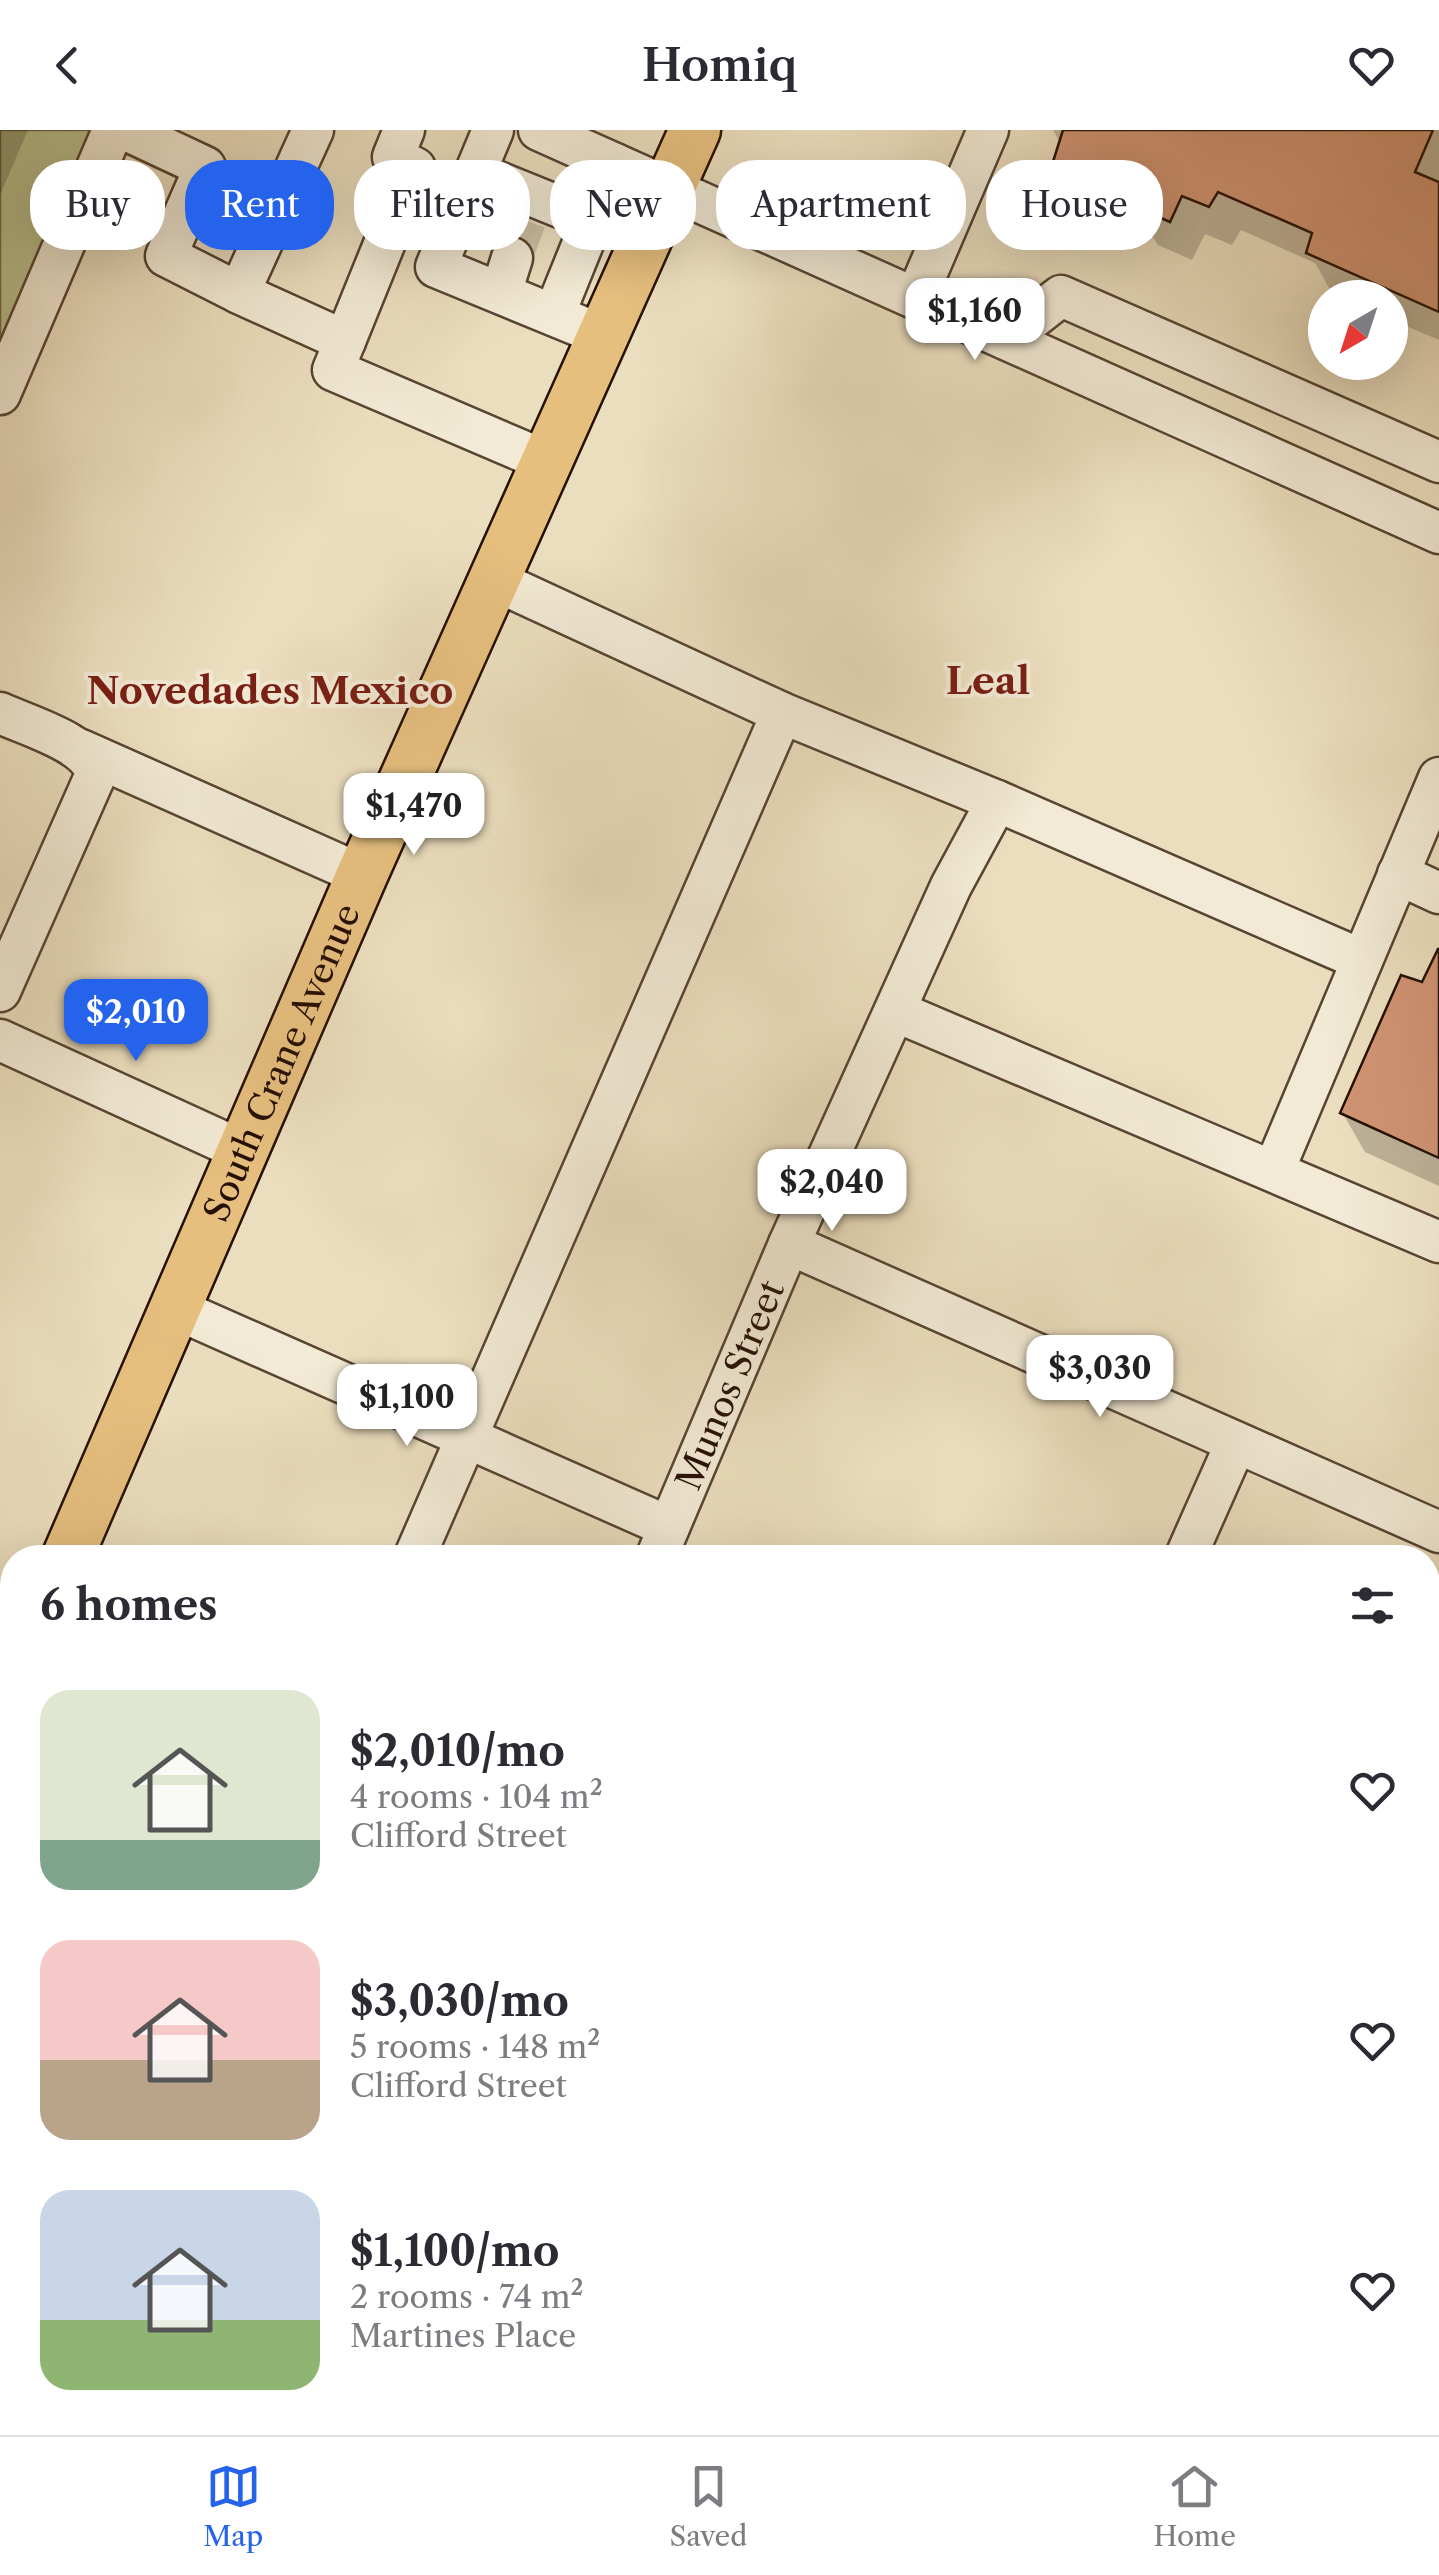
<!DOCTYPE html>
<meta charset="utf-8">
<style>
body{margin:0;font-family:"Libre Caslon Text",serif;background:#f7f7f7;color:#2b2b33;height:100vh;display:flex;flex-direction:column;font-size:38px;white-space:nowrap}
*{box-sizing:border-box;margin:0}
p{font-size:32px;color:#7c7c81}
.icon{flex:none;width:55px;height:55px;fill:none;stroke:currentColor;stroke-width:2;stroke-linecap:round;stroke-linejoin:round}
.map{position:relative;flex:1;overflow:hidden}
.drawer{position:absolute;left:0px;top:1415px;width:1440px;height:890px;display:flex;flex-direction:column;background:#fff;border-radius:40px 40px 0 0;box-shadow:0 10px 40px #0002}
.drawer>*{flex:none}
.banner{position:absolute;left:30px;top:30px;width:1380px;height:90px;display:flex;gap:20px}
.needle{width:65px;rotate:219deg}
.fabs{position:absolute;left:1308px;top:150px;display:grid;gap:20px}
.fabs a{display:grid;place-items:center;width:100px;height:100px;border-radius:50%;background:#fff;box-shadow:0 10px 40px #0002;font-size:50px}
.price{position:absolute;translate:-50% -85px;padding:0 22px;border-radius:20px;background:#fff;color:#222;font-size:32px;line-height:65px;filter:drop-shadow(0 2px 5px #0008)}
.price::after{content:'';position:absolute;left:50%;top:60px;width:30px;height:22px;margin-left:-15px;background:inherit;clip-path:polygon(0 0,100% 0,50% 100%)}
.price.current{background:#2563eb;color:#fff}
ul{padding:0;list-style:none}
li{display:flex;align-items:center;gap:30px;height:250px;padding:0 40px}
li span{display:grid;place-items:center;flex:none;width:280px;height:200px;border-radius:30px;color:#555}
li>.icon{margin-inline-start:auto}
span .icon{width:120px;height:120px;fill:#fffc;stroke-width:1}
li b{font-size:42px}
h2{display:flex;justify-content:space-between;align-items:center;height:120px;padding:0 40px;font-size:42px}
.pill{padding:0 35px;border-radius:40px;background:#fff;box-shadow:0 10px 40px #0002;font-size:35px;line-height:90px}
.pill.current{background:#2563eb;color:#fff}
header{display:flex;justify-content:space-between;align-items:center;height:130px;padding:0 40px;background:#fff;font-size:45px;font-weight:600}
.tab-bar{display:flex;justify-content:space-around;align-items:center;height:140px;border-top:2px solid #e1e1e2;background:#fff;font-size:28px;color:#7c7c81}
.tab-bar a{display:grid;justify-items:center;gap:5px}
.tab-bar .current{color:#2563eb}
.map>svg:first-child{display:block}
</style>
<header><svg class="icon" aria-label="back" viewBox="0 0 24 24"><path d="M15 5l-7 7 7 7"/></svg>Homiq<svg class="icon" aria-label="heart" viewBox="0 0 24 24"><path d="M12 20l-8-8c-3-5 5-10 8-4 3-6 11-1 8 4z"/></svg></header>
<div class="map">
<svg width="1439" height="2305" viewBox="0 0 1439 2305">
<rect width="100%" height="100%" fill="#ebdebe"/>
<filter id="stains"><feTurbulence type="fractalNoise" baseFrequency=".002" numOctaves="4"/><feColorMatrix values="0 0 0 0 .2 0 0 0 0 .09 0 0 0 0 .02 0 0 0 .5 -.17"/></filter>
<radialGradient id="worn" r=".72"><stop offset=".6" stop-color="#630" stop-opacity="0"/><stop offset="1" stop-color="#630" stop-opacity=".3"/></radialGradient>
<path fill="#bac190" stroke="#70684a" stroke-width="2.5" d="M0,0H102L0,247Z"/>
<g fill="#0003">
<path d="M0,0H28L0,65Z"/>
<path d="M1053,0H1439V210L1390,189V168H1343L1332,163L1315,133L1241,100L1232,115L1205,104L1192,130L1158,115L1150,103L1077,77L1054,37L1061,14Z"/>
<path d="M1439,822V1056L1365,1022L1342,982L1423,856Z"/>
</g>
<g fill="#d09473" stroke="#261005" stroke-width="2.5">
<path d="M1063,0H1433L1415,42L1439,52V182L1306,123L1312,103L1218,62L1209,77L1182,66L1170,92L1132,75L1133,66L1051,38Z"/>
<path d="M1438,819H1439V1028L1340,983L1401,845L1422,852Z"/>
</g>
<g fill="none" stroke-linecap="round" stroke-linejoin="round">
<path stroke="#cdbfa2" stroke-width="40" stroke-dasharray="40 20" stroke-linecap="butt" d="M512,128L530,80"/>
<g stroke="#574433" stroke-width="45">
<g id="minor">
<path d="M126,0L205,37L166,126L239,163"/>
<path d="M313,0L239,163L345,211L415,38L393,27L404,0"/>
<path d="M493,0L436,137L604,206"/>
<path d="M539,0L1439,403"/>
<path d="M476,43L592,90"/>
<path d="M501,163L512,128"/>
<path d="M916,168L988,0"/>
<path d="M554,185L615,34"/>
<path d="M1006,209L1061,166L1439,332"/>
<path d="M345,211L333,240L548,332"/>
<path d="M0,264L113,0"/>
<path d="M496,451L782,583L997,671L1362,830"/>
<path d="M0,583C28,596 90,613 96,644L0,861"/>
<path d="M81,620L362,745"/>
<path d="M1398,744L1439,763"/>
<path d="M895,881L1439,1112"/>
<path d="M0,910L243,1021"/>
<path d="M1274,1040L1439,648"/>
<path d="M789,1114L1439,1402"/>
<path d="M174,1178L669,1397"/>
<path d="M414,1428L782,583"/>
<path id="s1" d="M656,1428L789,1114L951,756L997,671"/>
<path d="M1185,1428L1236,1313"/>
<path d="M0,1700L12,1705"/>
<path d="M0,2006L12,2011"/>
<path d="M1428,2053L1439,2058"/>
<path d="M646,2292L674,2305"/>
<path d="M1326,2292L1354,2305"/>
</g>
</g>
<g stroke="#261005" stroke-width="55">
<g id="major">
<path id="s2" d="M67,1428L362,745L695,0"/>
<path d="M0,1584L12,1555"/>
</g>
</g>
<use href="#minor" stroke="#f2ead5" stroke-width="40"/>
<use href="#major" stroke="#e6bf7f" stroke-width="50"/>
</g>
<g text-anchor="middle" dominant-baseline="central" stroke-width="8" stroke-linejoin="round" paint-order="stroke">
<g font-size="35" fill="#261005" stroke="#f2ead5">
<text stroke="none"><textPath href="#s2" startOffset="540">South Crane Avenue</textPath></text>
<text stroke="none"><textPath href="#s1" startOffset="188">Munos Street</textPath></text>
</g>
<g font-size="38" font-weight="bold" fill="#7a1f14" stroke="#f2ead5">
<text x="988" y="550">Leal</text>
<text x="270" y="560">Novedades Mexico</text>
</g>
</g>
<rect width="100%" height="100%" filter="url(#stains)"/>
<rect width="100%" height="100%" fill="url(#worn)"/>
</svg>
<div class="fabs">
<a><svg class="needle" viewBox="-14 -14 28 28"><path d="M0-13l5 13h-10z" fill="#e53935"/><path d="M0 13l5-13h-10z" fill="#7c7c81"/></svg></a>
</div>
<b class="price" style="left:975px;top:233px">$1,160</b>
<b class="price" style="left:414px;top:728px">$1,470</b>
<b class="price current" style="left:136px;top:934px">$2,010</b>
<b class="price" style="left:832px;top:1104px">$2,040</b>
<b class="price" style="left:1100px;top:1290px">$3,030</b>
<b class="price" style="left:407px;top:1319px">$1,100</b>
<div class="banner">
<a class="pill">Buy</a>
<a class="pill current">Rent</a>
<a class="pill">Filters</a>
<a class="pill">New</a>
<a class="pill">Apartment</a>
<a class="pill">House</a>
</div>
<section class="drawer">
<h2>6 homes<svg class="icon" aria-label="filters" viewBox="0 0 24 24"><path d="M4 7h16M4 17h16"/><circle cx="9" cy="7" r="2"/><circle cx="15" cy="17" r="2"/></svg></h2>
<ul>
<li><span style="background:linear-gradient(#dfe7d0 75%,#7fa58c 0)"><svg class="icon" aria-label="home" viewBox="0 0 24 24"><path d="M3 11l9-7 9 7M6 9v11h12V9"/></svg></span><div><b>$2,010/mo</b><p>4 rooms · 104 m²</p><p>Clifford Street</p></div><svg class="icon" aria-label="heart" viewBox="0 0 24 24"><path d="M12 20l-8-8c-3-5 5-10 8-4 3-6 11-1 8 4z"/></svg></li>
<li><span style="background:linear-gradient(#f6c9c9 60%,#b9a48a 0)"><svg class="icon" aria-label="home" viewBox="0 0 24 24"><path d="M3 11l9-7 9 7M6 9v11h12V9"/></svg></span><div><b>$3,030/mo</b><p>5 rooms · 148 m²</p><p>Clifford Street</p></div><svg class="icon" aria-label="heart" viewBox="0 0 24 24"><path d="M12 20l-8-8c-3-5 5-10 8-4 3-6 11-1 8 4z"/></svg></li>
<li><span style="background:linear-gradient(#c9d6e8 65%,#8fb573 0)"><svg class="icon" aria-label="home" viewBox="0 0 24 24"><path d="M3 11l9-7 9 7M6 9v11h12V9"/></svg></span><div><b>$1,100/mo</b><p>2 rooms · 74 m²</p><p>Martines Place</p></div><svg class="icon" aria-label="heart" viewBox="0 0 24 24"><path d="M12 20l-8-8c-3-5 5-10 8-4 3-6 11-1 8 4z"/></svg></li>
</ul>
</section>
</div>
<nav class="tab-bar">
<a class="current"><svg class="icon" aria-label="map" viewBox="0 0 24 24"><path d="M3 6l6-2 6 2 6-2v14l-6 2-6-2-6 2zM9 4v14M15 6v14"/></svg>Map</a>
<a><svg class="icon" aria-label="saved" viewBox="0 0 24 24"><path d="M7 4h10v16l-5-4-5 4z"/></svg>Saved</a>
<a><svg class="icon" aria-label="home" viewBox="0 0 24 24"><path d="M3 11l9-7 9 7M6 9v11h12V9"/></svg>Home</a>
</nav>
